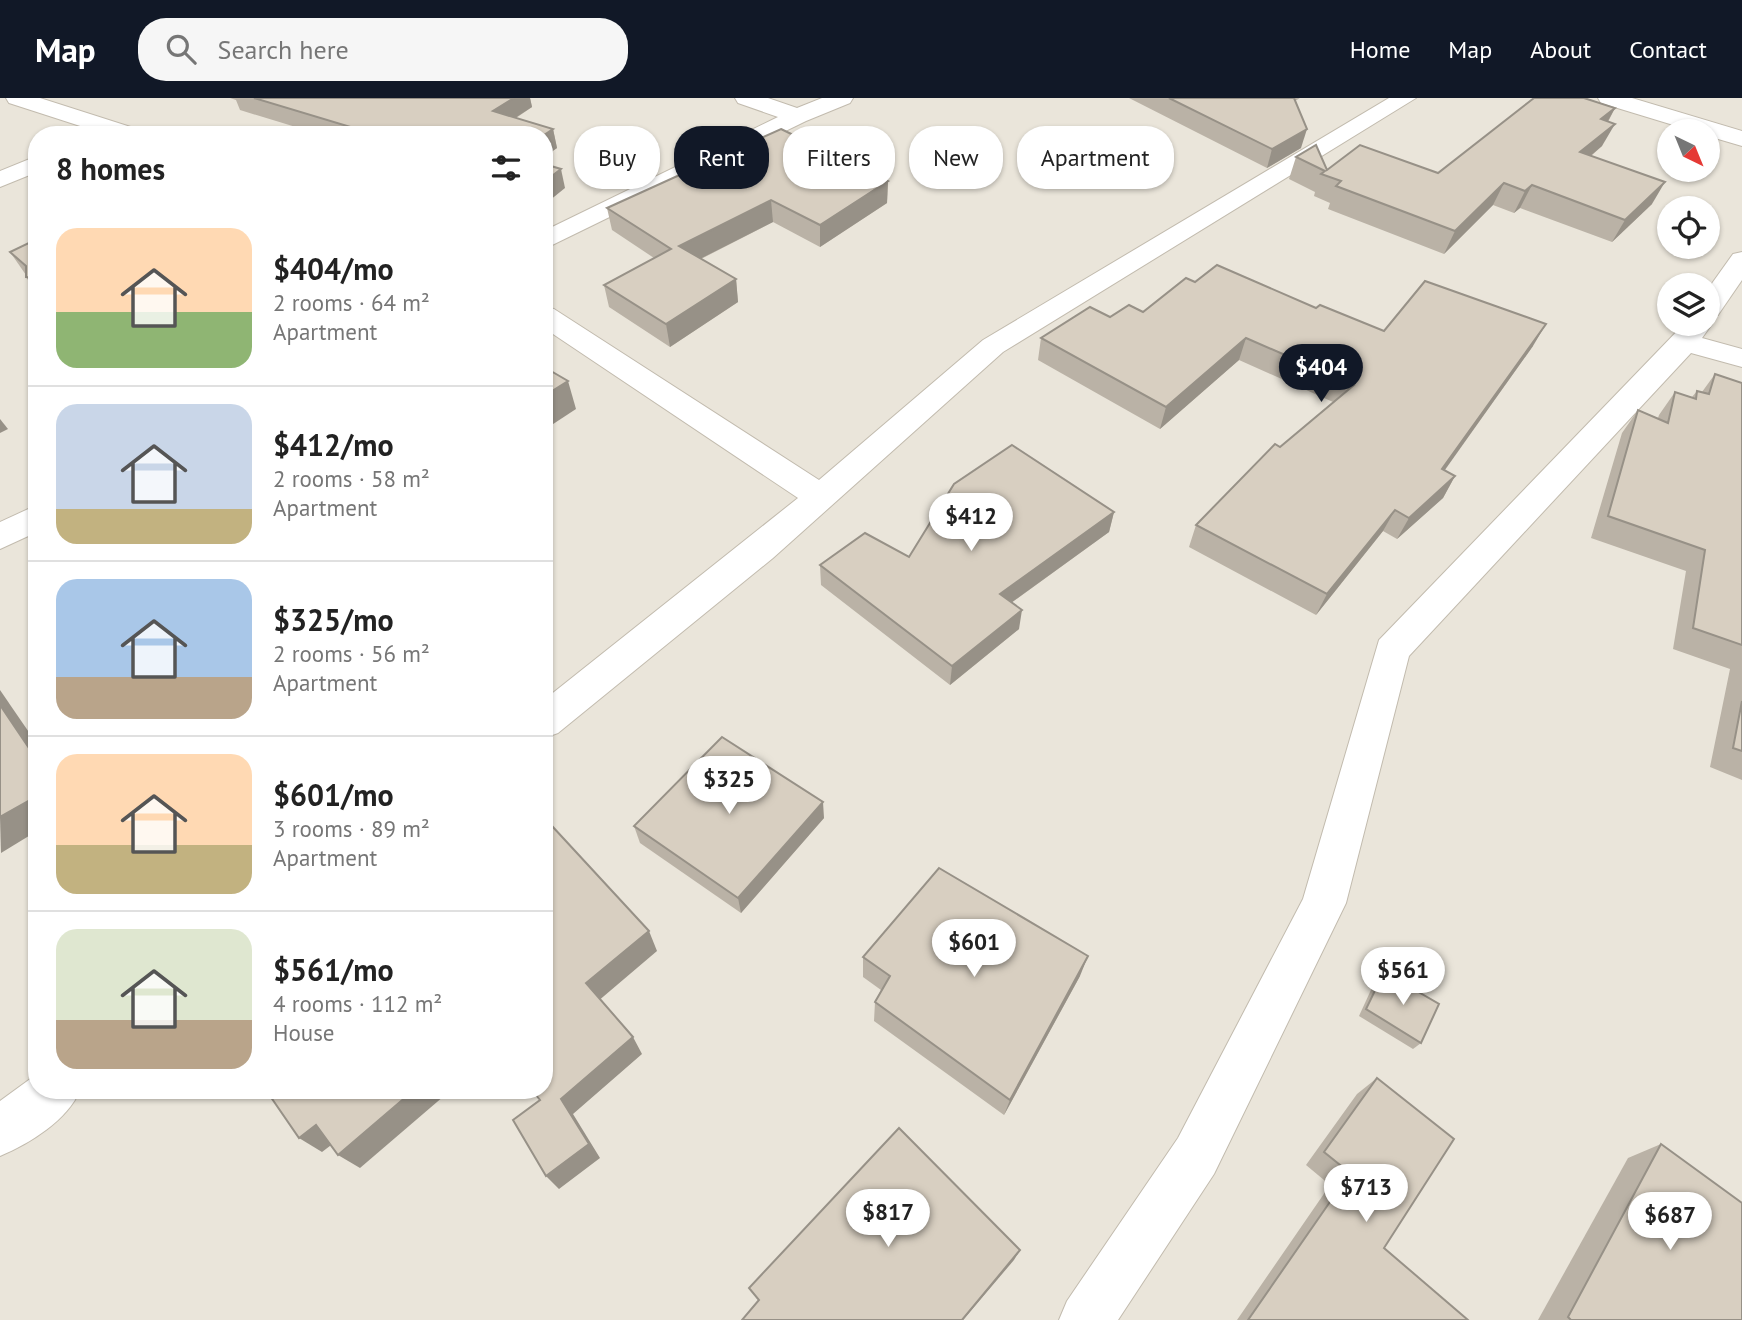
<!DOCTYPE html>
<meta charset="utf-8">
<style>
body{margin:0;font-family:"PT Sans",sans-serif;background:#f6f6f6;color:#222;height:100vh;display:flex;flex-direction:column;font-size:26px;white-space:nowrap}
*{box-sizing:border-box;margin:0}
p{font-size:23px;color:#767676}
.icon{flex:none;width:38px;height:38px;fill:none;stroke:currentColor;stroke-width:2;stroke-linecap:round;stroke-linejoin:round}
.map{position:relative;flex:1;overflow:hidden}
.sheet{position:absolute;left:28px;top:28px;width:525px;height:973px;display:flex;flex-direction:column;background:#fff;border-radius:28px;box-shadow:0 2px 5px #0004}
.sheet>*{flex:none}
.guide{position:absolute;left:574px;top:28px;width:665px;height:63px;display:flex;gap:14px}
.needle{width:46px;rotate:137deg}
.tools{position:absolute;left:1657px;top:21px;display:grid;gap:14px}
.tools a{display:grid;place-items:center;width:63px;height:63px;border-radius:50%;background:#fff;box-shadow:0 2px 5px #0004;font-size:35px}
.price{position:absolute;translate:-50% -60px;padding:0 16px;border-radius:24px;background:#fff;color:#222;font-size:23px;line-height:46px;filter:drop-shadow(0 2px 4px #0008)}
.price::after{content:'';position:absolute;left:50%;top:42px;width:21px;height:16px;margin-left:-10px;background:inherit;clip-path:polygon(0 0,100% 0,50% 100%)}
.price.current{background:#111827;color:#fff}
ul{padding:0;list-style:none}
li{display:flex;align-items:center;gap:21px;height:175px;padding:0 28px}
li+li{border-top:2px solid #e0e0e0}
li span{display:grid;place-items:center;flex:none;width:196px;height:140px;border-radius:21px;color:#555}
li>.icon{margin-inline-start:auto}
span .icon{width:84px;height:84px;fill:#fffc;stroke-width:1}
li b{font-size:30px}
h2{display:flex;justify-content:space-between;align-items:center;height:84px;padding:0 28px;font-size:30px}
.pill{padding:0 24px;border-radius:28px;background:#fff;box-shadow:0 2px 5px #0004;font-size:24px;line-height:63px}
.pill.current{background:#111827;color:#fff}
header{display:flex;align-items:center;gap:42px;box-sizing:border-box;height:98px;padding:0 35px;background:#111827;color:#fff}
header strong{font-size:33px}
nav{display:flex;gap:38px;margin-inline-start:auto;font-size:24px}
.search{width:490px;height:63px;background:#f6f6f6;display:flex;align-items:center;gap:18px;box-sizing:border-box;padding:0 24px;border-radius:28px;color:#767676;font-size:26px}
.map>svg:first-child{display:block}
</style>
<header>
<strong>Map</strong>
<div class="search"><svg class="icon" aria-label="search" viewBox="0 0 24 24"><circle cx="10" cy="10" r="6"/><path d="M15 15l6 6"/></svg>Search here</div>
<nav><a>Home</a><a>Map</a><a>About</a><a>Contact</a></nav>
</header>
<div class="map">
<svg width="1742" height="1222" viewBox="0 0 1742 1222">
<rect width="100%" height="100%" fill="#f6f3ec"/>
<path fill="#eae5da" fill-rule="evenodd" d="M0,0H1742V1222H0ZM1670,33H1708V72H1670ZM37,37H544V992H37ZM1670,110H1708V149H1670ZM1670,187H1708V226H1670Z"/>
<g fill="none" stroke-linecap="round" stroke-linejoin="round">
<g stroke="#c2bbae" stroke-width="2">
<g id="minor">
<path d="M6,0H40L140,32L144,37H108L9,5Z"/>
<path d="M735,0H768L797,10L822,0H853L850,5L806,23L544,151V133L778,19L738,5Z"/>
<path d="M1389,0H1416L1003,254L773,460L558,635L544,640V602L798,400L544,230V209L554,211L819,382L983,242Z"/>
<path d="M1598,0H1632L1742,33V48L1708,38V33H1693L1601,5Z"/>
<path d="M37,58V74L0,89V73Z"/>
<path d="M1742,154V182L1718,217L1708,219V191L1733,156Z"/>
<path d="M1708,220L1712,226L1702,240L1742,251V269L1691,255L1409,558L1346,805L1214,1076L1118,1222H1059L1067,1203L1178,1040L1303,801L1379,542L1684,226H1708Z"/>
<path d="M37,407V434L0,451V424Z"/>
<path d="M37,976V992H80C68,1022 29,1046 0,1058V1003Z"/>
</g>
</g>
<use href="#minor" fill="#fff" fill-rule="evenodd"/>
</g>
<g fill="#bab2a6">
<path d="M230,0H530L532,9L516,20L553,31L557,50L544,59V37H322L240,12L236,2Z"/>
<path d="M1129,0H1300L1295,3L1301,50L1267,70Z"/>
<path d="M1615,10L1608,24L1602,48L1591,58L1652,106L1612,144L1520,110L1514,115L1493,107L1444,156L1328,111L1330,105L1314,98L1315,94L1289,81L1296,59L1327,72L1438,75Z"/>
<path d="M888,83L887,105L820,149L773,124L701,161L736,181L738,204L670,249L609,209L604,187L654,160L612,132L607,110Z"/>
<path d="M37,141V195L26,179V177L10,154Z"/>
<path d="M1195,184L1316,210L1384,233L1533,248L1444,372L1455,378L1443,400L1397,441L1383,433L1316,517L1189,449L1196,427L1280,349L1333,304L1239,262L1160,331L1038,262L1041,240L1110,219L1143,214Z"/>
<path d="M1715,276L1742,285V682L1710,669L1730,571L1673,551L1686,473L1591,440L1622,335L1638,312L1658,320L1659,317L1675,294L1692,299L1697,293L1702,294Z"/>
<path d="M1114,414L1109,434L1011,505L1019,531L950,587L821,487L820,467L909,459Z"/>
<path d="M824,720L741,815L640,745L634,728Z"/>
<path d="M863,859L1080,878L1004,1017L874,923L875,904L881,892L863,879Z"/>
<path d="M1384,874L1421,945L1413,951L1359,918L1376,881Z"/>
<path d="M1377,980L1384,1150L1468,1222H1237L1330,1087L1306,1067L1357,996Z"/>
<path d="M1661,1046L1742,1222H1538L1628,1060Z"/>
</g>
<g fill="#979187">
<path d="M514,0H530L532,9L498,31L493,13Z"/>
<path d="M1615,10L1603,32L1601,21Z"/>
<path d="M1615,26L1602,48L1569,76L1580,54Z"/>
<path d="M553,31L557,50L544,59V37Z"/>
<path d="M1307,31L1301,50L1267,70L1272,51Z"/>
<path d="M561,71L565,90L544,107V84Z"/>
<path d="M888,83L887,105L820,149V127Z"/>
<path d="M1665,84L1652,106L1612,144L1625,122Z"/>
<path d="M1504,85L1493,107L1444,156L1455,133Z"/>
<path d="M1532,87L1520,110L1514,115L1525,93Z"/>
<path d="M771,102L773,124L682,170L679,148Z"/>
<path d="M736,181L738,204L670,249L666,226Z"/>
<path d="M1546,226L1533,248L1430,393L1442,371Z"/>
<path d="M1246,240L1239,262L1160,331L1166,309Z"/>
<path d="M568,283L576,311L544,332V298Z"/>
<path d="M0,321L8,331L0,335Z"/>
<path d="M1455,378L1443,400L1397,441L1409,420Z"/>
<path d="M1395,412L1383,433L1316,517L1327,496Z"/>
<path d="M1114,414L1109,434L997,515L1000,496Z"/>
<path d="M1022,512L1019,531L950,587L952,568Z"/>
<path d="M0,592L37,646V662L0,607Z"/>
<path d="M37,698V733L1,755L0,719Z"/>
<path d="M823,704L824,720L741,815L738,800Z"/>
<path d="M649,833L657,853L597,904L586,885Z"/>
<path d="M1088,858L1080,878L1004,1017L1010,1002Z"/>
<path d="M633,939L642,956L573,1016L600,1060L559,1091L546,1078L561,1001Z"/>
<path d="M414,992H451L360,1070L338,1057Z"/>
<path d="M316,1027L339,1041L322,1054L299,1040Z"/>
<path d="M1020,1152L1014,1162L963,1222H962Z"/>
</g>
<g fill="#d8cfc1" stroke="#979187" stroke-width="2">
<path d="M254,0H514L493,13L553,31L544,37H377Z"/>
<path d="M1169,0H1294L1307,31L1272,51Z"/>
<path d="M1534,0H1584L1615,10L1601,21L1615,26L1580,54L1665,84L1625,122L1532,87L1525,93L1504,85L1455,133L1336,88L1341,83L1321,76L1325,73L1296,59L1316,47L1327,72L1360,47L1438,75Z"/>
<path d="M781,31L888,83L820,127L771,102L679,148L736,181L666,226L604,187L671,151L607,110Z"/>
<path d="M544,66L561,71L544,84Z"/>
<path d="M37,141V180L26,179V168L10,154Z"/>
<path d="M1217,167L1316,210L1320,207L1384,233L1425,183L1546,226L1442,371L1455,378L1409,420L1395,412L1327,496L1196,427L1275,346L1280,349L1354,287L1246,240L1166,309L1041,240L1090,209L1110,219L1129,207L1143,214L1186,180L1195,184Z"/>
<path d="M544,269L568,283L544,298Z"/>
<path d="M1715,276L1742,285V547L1693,530L1705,452L1608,418L1638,312L1668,325L1675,294L1696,301L1697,293L1709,296Z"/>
<path d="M1012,347L1114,414L1000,496L1022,512L952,568L820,467L865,435L909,459L954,386Z"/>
<path d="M1742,603V653L1733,650Z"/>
<path d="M0,607L37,662V698L0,719Z"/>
<path d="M722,639L823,704L738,800L634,728Z"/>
<path d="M552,728L649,833L586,885L633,939L561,1001L589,1046L546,1078L513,1022L540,1002L532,992H544V733Z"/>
<path d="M939,770L1088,858L1010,1002L875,904L890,878L863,859Z"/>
<path d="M1384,874L1439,906L1421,945L1366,911Z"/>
<path d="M1377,980L1454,1041L1384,1150L1468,1222H1248L1350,1075L1324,1054Z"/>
<path d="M266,992H414L338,1057L316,1027L299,1040Z"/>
<path d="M899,1030L1020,1152L962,1222H742L759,1202L749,1190Z"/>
<path d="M1661,1046L1742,1105V1222H1571L1568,1219Z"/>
</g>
</svg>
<div class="tools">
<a><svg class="needle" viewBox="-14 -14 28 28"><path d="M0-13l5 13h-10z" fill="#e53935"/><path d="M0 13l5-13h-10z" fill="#767676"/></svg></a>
<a><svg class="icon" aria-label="locate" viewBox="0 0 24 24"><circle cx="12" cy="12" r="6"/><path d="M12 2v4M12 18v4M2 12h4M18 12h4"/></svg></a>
<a><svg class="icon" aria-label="layers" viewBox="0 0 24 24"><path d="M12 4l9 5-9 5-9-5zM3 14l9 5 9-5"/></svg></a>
</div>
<b class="price current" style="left:1321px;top:306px">$404</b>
<b class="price" style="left:971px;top:455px">$412</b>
<b class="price" style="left:729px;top:718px">$325</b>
<b class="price" style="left:974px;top:881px">$601</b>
<b class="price" style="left:1403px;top:909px">$561</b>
<b class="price" style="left:1366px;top:1126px">$713</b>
<b class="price" style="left:888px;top:1151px">$817</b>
<b class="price" style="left:1670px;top:1154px">$687</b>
<div class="guide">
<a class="pill">Buy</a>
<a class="pill current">Rent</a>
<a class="pill">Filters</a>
<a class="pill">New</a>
<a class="pill">Apartment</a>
</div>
<section class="sheet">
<h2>8 homes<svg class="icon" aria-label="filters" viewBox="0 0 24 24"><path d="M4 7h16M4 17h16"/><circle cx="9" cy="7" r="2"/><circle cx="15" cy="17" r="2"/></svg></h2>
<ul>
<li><span style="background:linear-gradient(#ffd9b3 60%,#8fb573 0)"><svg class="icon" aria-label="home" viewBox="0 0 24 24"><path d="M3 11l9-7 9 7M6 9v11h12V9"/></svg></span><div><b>$404/mo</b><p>2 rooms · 64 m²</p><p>Apartment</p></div></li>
<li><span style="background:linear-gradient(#c9d6e8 75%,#c2b280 0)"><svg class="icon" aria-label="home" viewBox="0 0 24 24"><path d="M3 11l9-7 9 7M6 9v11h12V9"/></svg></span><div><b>$412/mo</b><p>2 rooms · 58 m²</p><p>Apartment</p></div></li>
<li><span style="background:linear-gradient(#a9c7e8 70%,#b9a48a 0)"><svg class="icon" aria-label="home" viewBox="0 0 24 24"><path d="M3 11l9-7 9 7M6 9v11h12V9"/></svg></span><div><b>$325/mo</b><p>2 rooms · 56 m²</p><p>Apartment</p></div></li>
<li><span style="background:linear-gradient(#ffd9b3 65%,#c2b280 0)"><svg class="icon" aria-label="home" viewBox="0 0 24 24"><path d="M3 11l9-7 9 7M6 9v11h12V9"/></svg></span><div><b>$601/mo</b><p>3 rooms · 89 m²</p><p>Apartment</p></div></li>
<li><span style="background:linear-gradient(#dfe7d0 65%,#b9a48a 0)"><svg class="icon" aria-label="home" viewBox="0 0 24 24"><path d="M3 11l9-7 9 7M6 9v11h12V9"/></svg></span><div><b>$561/mo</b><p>4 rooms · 112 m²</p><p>House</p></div></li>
</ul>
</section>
</div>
